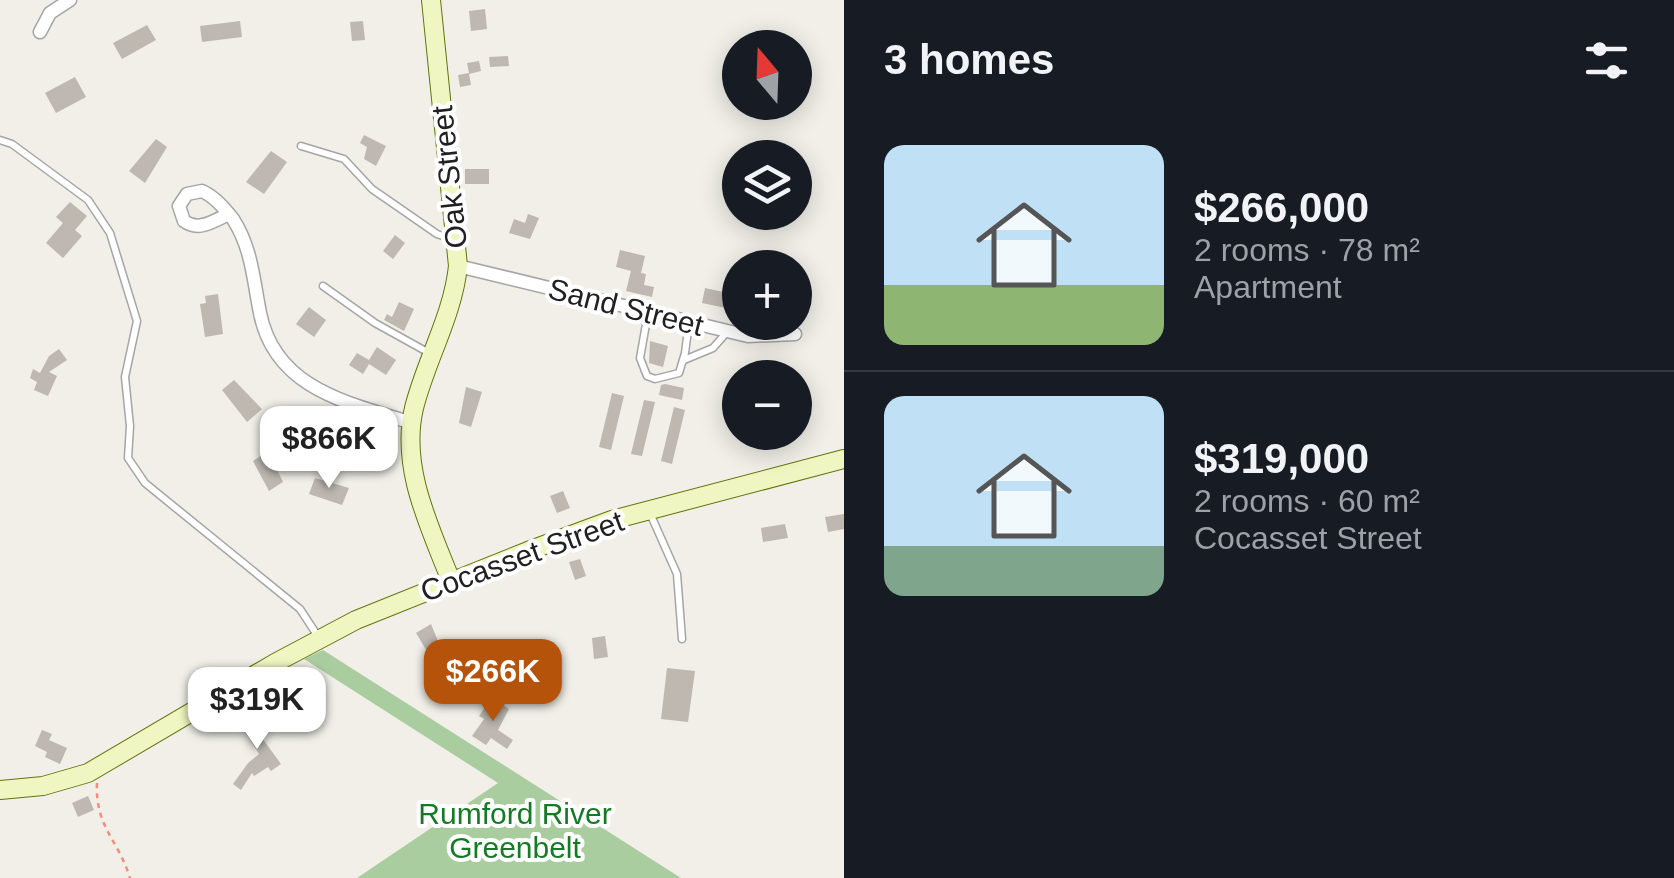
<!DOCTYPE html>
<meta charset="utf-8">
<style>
body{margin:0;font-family:Arial,sans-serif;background:#242831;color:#f1f3f6;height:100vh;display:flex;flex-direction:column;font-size:38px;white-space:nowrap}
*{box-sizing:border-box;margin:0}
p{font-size:32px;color:#9ea1a6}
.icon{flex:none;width:55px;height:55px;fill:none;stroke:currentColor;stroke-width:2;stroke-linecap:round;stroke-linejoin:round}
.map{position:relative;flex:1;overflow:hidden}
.details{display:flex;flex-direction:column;background:#171b24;width:830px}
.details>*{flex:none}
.needle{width:65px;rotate:341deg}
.controls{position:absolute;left:722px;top:30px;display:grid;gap:20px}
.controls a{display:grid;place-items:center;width:90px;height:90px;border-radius:50%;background:#171b24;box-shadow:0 5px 25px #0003;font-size:50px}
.price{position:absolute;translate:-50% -85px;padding:0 22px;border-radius:20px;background:#fff;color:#222;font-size:32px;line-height:65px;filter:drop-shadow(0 2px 5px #0008)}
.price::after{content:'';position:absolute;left:50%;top:60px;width:30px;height:22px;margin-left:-15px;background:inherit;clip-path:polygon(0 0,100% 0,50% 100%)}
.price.active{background:#b45309;color:#fff}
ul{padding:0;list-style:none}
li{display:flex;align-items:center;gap:30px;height:250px;padding:0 40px}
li+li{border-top:2px solid #363941}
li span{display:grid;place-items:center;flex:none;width:280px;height:200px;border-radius:20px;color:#555}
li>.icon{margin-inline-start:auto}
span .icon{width:120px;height:120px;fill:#fffc;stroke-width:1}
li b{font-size:42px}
h2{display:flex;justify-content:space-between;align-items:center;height:120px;padding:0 40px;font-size:42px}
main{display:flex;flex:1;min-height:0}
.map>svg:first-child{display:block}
</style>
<main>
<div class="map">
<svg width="844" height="878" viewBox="0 0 844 878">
<rect width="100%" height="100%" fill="#f1efe8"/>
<path fill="#aacda0" d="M323,650L681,878H357L498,783L304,659Z"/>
<g fill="#beb8b1">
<path d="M485,9L487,29L471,31L469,11Z"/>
<path d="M240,21L242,37L202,42L200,26Z"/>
<path d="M363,21L365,40L352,41L350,22Z"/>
<path d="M147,25L156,40L122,59L113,43Z"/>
<path d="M508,56L509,66L490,67L489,57Z"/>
<path d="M479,61L481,71L469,74L471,85L460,87L458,75L469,73L467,63Z"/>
<path d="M75,77L86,97L56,113L45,93Z"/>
<path d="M364,135L386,146L376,166L364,159L367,147L360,143Z"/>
<path d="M156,139L167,147L145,183L129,171Z"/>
<path d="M271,151L287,162L264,194L246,182Z"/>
<rect x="465" y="169" width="24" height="15"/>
<path d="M70,202L87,216L75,230L82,236L63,258L46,243L63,223L56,217Z"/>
<path d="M528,214L539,218L530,239L509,233L514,219L525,223Z"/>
<path d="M395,235L405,243L393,259L383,251Z"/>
<path d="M620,250L645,256L641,273L646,274L644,285L654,287L652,297L626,291L631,271L616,267Z"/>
<path d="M729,287L740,290L738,305L727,302L726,308L702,303L705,288L728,293Z"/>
<path d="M218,294L223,334L205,337L200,304L206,303L205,296Z"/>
<path d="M399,302L414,309L404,331L384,320L387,314L392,317Z"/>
<path d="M309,307L326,320L314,337L296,324Z"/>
<path d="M650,341L668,346L663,367L649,363Z"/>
<path d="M377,347L396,360L386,375L369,364L363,374L349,365L357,353L369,360Z"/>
<path d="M59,349L67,360L49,372L57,376L48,396L34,390L37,382L30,378L33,369L40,373L49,356Z"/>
<path d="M234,380L262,409L247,422L222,390Z"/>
<path d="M665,384L684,388L682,400L659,395L661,385Z"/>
<path d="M466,387L482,392L471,427L459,423Z"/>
<path d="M612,393L624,396L611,450L599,447Z"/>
<path d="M644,400L655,402L642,456L631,454Z"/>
<path d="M674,407L685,410L672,464L661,461Z"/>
<path d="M268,451L283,482L269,491L253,461Z"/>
<path d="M315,478L349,488L342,505L309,494Z"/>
<path d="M563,491L570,508L557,513L550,496Z"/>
<path d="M844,514V529L828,532L825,517Z"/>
<path d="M785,524L788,538L763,542L761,528Z"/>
<path d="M580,559L586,576L575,580L569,562Z"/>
<path d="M431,624L440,646L428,653L416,633Z"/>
<path d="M605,636L608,657L594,659L592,638Z"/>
<path d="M667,668L695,671L688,722L661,719Z"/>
<path d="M492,697L509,709L498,730L513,740L507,749L491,738L486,745L472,736L484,719L479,716Z"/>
<path d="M260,711L268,724L257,731L281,764L271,771L268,767L254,776L252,773L241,790L233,784L248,763L259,754L243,729L251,724L247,719Z"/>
<path d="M42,730L52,734L49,740L67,748L60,764L45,757L47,752L35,746Z"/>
<path d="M88,796L94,810L78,817L72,803Z"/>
</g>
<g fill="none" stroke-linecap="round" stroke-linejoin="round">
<g stroke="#a5a5a5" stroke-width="9">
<g id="lane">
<path d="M0,140L12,144L88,200L110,233L137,321L125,377L130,426L128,458L145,483L300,609L319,638"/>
<path d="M301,146L344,159L372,189L437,234L451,239"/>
<path d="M323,286L375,323L431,354"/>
<path d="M648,313L640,358L647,376L655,379L679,373L685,353L689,322"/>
<path d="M684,360L713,348L727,332"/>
<path d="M649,511L677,574L682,639"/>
</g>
</g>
<g stroke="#a5a5a5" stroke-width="15">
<g id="street">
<path d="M40,32L50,13L70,0"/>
<path d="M229,214C213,221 199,232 184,221L179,206L187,194L202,191C215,197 224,208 233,219C252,249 253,278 260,313C275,389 348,403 412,423"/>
<path d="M458,266L748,336L795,334"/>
</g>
</g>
<g stroke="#61740c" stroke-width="20">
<g id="secondary">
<path d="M431,0L458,266C453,315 426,360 414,408C400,468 430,527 451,581"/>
<path d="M0,790L43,786L88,773L275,663L356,620L528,551L612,520L844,459"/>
</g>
</g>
<path stroke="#f18e79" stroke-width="2.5" stroke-dasharray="5 5" stroke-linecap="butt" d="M97,783C95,827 118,839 130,878"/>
<use href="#lane" stroke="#fff" stroke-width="6"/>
<use href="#street" stroke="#fff" stroke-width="12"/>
<use href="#secondary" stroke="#f0f6c1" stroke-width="18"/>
</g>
<g text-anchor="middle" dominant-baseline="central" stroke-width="8" stroke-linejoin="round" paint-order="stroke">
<g font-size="30" fill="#212121" stroke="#fff">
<text transform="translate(449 177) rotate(-96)">Oak Street</text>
<text transform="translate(626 307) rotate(14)">Sand Street</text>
<text transform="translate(522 556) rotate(-20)">Cocasset Street</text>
</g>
<g font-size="30" fill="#137b23" stroke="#fff">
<text x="515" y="813">Rumford River<tspan x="515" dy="34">Greenbelt</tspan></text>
</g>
</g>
</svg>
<div class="controls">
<a><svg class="needle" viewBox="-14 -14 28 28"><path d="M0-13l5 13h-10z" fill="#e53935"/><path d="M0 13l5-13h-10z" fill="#9ea1a6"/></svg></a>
<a><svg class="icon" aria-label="layers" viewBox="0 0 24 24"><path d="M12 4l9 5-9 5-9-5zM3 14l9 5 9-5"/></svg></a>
<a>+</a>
<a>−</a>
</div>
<b class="price" style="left:329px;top:491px">$866K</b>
<b class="price active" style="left:493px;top:724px">$266K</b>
<b class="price" style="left:257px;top:752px">$319K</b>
</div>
<section class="details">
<h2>3 homes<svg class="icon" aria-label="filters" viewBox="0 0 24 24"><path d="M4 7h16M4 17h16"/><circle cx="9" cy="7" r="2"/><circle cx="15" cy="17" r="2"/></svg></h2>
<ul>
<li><span style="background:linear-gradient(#bfe0f5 70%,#8fb573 0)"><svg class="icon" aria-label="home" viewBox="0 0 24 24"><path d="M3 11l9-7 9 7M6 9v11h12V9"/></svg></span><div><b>$266,000</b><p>2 rooms · 78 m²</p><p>Apartment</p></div></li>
<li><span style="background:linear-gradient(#bfe0f5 75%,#7fa58c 0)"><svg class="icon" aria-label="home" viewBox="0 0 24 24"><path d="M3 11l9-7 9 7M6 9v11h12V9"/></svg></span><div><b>$319,000</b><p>2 rooms · 60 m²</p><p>Cocasset Street</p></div></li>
</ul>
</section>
</main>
